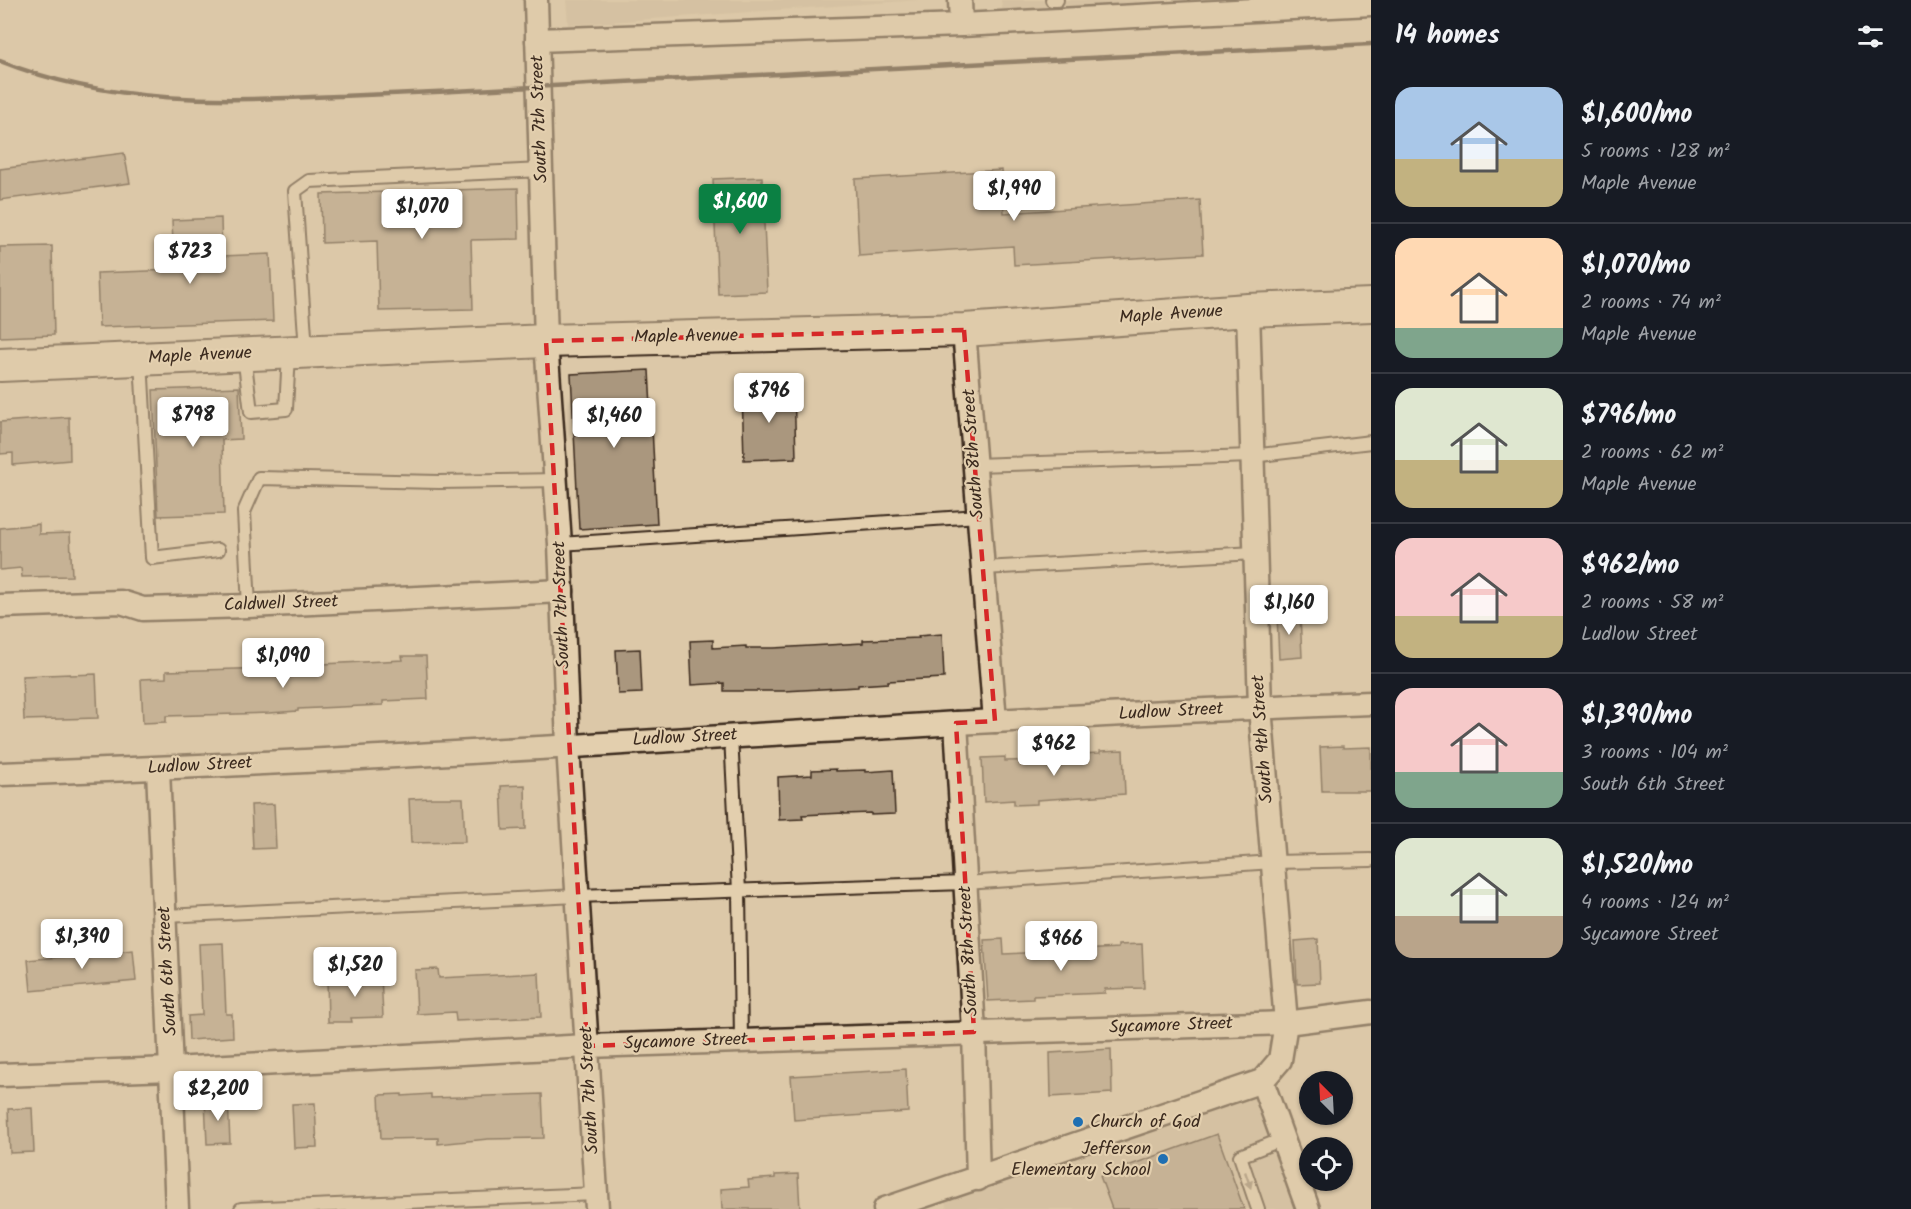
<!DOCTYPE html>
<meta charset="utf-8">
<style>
body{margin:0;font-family:Kalam,sans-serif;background:#242831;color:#f1f3f6;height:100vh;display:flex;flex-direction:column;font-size:22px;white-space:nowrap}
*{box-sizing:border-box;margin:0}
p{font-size:20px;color:#9ea1a6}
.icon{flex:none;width:33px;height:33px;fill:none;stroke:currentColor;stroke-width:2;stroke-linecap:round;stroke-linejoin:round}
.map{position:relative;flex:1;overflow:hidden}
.side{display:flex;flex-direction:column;background:#171b24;width:540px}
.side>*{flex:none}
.needle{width:39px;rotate:336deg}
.fabs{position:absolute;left:1299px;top:1071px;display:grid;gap:12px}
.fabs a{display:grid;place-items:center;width:54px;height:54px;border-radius:50%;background:#171b24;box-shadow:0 2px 4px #0004;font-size:30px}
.price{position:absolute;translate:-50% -51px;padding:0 14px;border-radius:6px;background:#fff;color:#222;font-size:20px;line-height:39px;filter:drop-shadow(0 2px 3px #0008)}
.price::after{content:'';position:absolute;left:50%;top:36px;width:18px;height:14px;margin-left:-9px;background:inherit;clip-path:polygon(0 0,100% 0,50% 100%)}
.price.selected{background:#0b8043;color:#fff}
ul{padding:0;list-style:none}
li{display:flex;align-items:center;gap:18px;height:150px;padding:0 24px}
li+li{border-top:2px solid #363941}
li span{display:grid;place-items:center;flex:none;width:168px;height:120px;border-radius:18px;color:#555}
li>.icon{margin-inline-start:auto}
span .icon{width:72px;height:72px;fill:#fffc;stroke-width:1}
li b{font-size:26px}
h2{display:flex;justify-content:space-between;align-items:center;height:72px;padding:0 24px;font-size:26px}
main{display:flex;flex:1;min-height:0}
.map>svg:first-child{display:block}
</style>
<main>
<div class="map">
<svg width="1371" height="1209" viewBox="0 0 1371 1209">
<rect width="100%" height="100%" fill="#dcc8a8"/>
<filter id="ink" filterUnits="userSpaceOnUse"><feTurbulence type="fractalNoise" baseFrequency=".0167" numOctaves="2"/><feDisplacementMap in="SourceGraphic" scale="12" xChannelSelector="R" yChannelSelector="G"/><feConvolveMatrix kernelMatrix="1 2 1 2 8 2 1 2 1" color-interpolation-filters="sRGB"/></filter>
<g filter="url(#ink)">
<g fill="#cdb99b">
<path d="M566,0H920L568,25Z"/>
<path d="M1001,0H1159L1050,9H1002Z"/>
<path d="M1262,1081L1308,1209H947L941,1191Z"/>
</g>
<g fill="#aa977e" stroke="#3b2a1e" stroke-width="1.5">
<path d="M124,153L130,183L0,200V169Z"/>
<path d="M1002,170L1004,213L1200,200L1203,254L1014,265L1013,246L859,256L855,179Z"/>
<path d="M762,177L767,292L718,294L713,179Z"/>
<path d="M518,188L519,239L471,240L473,309L379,311L377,241L322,243L321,194Z"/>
<path d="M221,218L222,256L270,254L273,321L99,327L97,273L174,270L172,220Z"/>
<path d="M52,246L54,335L0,337V247Z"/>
<path d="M649,370L657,524L579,529L571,374Z"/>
<path d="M239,387L241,439L222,440L224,514L158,516L153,390Z"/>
<path d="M794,387L796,458L744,460L742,389Z"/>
<path d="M69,417L70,460L13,465V453L0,454V422Z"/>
<path d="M39,524V534L70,533L72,576L22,577L21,568L0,570V528Z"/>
<path d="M1300,614L1302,657L1279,659L1277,615Z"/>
<path d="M942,634L944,678L888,681V683L858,685V687L784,691H724V683L692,685L690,641L713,640V648L746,646V648H774L863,643V640L919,638L918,636Z"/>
<path d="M640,649L642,693L618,694L616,650Z"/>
<path d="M402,656H426L428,699L383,701V705L298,709V711L269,713L166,716V722L143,723L141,679L166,678V671L302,667V665L403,660Z"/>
<path d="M70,674V675L96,674L98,718L24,720L22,676Z"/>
<path d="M1343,746V748L1371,747V791H1322L1320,747Z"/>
<path d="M1123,750L1125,794L1037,800V804L1014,805V800L984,802L982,758L1005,757V761L1040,760L1039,756L1100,753V751Z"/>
<path d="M836,769V771L865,770V772L893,770L895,814L871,815V813L844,814V813L802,815L803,819L779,820L778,777L812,775V770Z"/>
<path d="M525,785L526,829L503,830L501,786Z"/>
<path d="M432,798H463L465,842L411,843L409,799Z"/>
<path d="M274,804L276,848L253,849L251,805Z"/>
<path d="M1003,939L1004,954L1118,948V945L1142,944L1144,988L1105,989V993L1033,996V999L988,1001L984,940Z"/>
<path d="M1318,939L1320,983L1297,984L1295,941Z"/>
<path d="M223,943L226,1014H232L233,1037L189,1040L188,1016L202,1015L199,944Z"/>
<path d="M133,950L136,981L31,991L28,960Z"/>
<path d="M438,969L439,978L539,973L541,1017L456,1021L455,1012L417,1014L415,970Z"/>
<path d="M357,974H381L383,1017L351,1018L352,1022H328L327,979L358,978Z"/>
<path d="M1111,1049L1112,1093L1051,1097L1050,1053Z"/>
<path d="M906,1069L908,1112L794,1120L791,1076Z"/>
<path d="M402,1094V1096L431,1094V1098L542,1094L544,1138L488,1139L438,1144V1138L381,1139L379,1095Z"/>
<path d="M228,1099L230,1143L207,1144L205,1100Z"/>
<path d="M315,1103L317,1147L294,1148L292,1104Z"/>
<path d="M32,1108L34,1152L10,1153L8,1109Z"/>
<path d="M1217,1134L1244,1209H1112L1100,1176Z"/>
<path d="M798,1174L800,1209H722L721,1189L749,1187L748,1180L775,1178V1175Z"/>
</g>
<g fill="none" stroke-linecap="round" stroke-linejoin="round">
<g stroke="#3b2a1e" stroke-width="16">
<g id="lane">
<path d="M1052,0H1057"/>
<path d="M306,350L295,191L309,181L541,170"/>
<path d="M244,355L251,412L286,409L289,354"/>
<path d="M141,360L152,558L218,550"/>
<path d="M975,465L1252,456L1371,442"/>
<path d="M560,544L979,516"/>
<path d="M983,568L1255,553"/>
<path d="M249,606L244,512L259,478L439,482L557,480"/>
<path d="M731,736L739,891L741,1040"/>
<path d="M165,916L577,896L965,883L1273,862L1371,860"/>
<path d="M241,1209L596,1194"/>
<path d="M1258,1209L1240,1156L1283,1139"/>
</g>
</g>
<g stroke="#3b2a1e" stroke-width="27">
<g id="street">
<path d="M536,0L546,341L560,544L568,745L597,1209"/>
<path d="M960,0L961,25"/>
<path d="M537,40L961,25L1371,4"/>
<path d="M964,330L995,721"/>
<path d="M0,606L121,602L143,609L249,606L562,591"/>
<path d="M956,723L974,1032L978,1179"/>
<path d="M158,769L177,1209"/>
<path d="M0,774C457,759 914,720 1371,703"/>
<path d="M0,1075L172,1069L587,1046L1286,1023L1371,1012"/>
<path d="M1262,1081L1308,1209"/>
<path d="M885,1209L1262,1081L1280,1060L1286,1023L1260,707L1248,310"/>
</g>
</g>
<g stroke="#3b2a1e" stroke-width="36">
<path id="secondary" d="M0,365L546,341L964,330L1248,310L1371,305"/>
</g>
<use href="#lane" stroke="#e3cfae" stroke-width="12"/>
<use href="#street" stroke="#e3cfae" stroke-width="22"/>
<use href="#secondary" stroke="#e3cfae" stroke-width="32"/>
<path stroke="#3b2a1e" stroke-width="4.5" d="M0,61C112,106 223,101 341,96C429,93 516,88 604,83C860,70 1115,56 1371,44"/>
</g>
<defs><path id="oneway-solid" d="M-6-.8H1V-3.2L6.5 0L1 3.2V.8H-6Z" transform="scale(1.5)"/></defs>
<use fill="#8f7c66" href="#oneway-solid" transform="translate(1248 1180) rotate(71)"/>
</g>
<path d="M0 0H1371V1209H0ZM964,330L995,721L956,723L974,1032L587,1046L546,341Z" fill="#dcc8a8" fill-opacity=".55" fill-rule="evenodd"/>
<path fill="none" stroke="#d62828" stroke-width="4.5" stroke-dasharray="12 8" stroke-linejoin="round" d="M964,330L995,721L956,723L974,1032L587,1046L546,341Z"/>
<g fill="#1f6fb2" stroke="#e3cfae" stroke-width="2">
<circle cx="1078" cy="1122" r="6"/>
<circle cx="1163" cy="1159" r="6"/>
</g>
<g text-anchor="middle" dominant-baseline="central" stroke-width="4.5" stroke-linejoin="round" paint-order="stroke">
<g font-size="18" fill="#3b2a1e" stroke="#e3cfae">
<text transform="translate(540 119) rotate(-92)">South 7th Street</text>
<text transform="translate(1171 315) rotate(-4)">Maple Avenue</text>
<text transform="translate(686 337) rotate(-1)">Maple Avenue</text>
<text transform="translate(200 356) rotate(-3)">Maple Avenue</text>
<text transform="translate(974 454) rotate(-94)">South 8th Street</text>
<text transform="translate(281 604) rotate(-2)">Caldwell Street</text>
<text transform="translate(562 605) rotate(-92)">South 7th Street</text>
<text transform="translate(1171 712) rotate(-3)">Ludlow Street</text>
<text transform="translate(685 738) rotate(-3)">Ludlow Street</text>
<text transform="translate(1263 739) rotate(-94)">South 9th Street</text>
<text transform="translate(200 766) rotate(-3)">Ludlow Street</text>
<text transform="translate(969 951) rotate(-93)">South 8th Street</text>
<text transform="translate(168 971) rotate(-93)">South 6th Street</text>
<text transform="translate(1171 1026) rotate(-2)">Sycamore Street</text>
<text transform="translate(686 1042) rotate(-2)">Sycamore Street</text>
<text transform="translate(590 1090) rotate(-93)">South 7th Street</text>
</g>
<g font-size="18" fill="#3b2a1e" stroke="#e3cfae" text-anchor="start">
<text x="1090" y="1122">Church of God</text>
<text x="1151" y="1149" text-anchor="end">Jefferson<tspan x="1151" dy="21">Elementary School</tspan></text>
</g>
</g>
</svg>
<div class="fabs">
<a><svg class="needle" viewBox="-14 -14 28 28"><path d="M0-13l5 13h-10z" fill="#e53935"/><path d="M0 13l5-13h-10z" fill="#9ea1a6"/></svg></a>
<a><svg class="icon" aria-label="locate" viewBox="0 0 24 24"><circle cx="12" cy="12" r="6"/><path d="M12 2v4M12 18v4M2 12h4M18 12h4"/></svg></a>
</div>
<b class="price" style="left:1014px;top:222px">$1,990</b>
<b class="price selected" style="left:740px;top:235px">$1,600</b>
<b class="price" style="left:422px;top:240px">$1,070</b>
<b class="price" style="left:190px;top:285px">$723</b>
<b class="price" style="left:769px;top:424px">$796</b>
<b class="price" style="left:193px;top:448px">$798</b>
<b class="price" style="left:614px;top:449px">$1,460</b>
<b class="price" style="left:1289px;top:636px">$1,160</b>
<b class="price" style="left:283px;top:689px">$1,090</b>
<b class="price" style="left:1054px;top:777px">$962</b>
<b class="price" style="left:82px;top:970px">$1,390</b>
<b class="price" style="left:1061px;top:972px">$966</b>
<b class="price" style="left:355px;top:998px">$1,520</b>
<b class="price" style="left:218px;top:1122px">$2,200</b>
</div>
<section class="side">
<h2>14 homes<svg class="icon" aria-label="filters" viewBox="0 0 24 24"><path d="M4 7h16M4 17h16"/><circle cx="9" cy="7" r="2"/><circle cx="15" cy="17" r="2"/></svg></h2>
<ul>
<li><span style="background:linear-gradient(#a9c7e8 60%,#c2b280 0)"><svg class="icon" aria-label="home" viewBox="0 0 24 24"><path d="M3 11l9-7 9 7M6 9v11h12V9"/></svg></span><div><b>$1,600/mo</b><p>5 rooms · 128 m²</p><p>Maple Avenue</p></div></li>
<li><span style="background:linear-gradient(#ffd9b3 75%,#7fa58c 0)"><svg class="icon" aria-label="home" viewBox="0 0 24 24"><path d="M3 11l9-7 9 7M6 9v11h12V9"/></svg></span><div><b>$1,070/mo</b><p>2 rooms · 74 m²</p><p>Maple Avenue</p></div></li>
<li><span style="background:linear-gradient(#dfe7d0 60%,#c2b280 0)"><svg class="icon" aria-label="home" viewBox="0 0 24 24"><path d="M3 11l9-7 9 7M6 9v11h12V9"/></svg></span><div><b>$796/mo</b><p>2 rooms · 62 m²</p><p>Maple Avenue</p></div></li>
<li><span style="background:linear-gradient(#f6c9c9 65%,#c2b280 0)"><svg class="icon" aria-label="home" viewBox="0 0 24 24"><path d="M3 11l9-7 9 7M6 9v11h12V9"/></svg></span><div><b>$962/mo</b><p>2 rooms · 58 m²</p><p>Ludlow Street</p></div></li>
<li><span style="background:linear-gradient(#f6c9c9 70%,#7fa58c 0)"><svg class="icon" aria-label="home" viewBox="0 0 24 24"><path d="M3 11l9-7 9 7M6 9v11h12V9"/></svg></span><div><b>$1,390/mo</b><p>3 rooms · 104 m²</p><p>South 6th Street</p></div></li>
<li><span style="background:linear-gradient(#dfe7d0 65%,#b9a48a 0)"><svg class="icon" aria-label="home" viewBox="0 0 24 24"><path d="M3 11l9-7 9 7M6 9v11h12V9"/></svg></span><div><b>$1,520/mo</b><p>4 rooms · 124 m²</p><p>Sycamore Street</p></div></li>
</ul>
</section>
</main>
